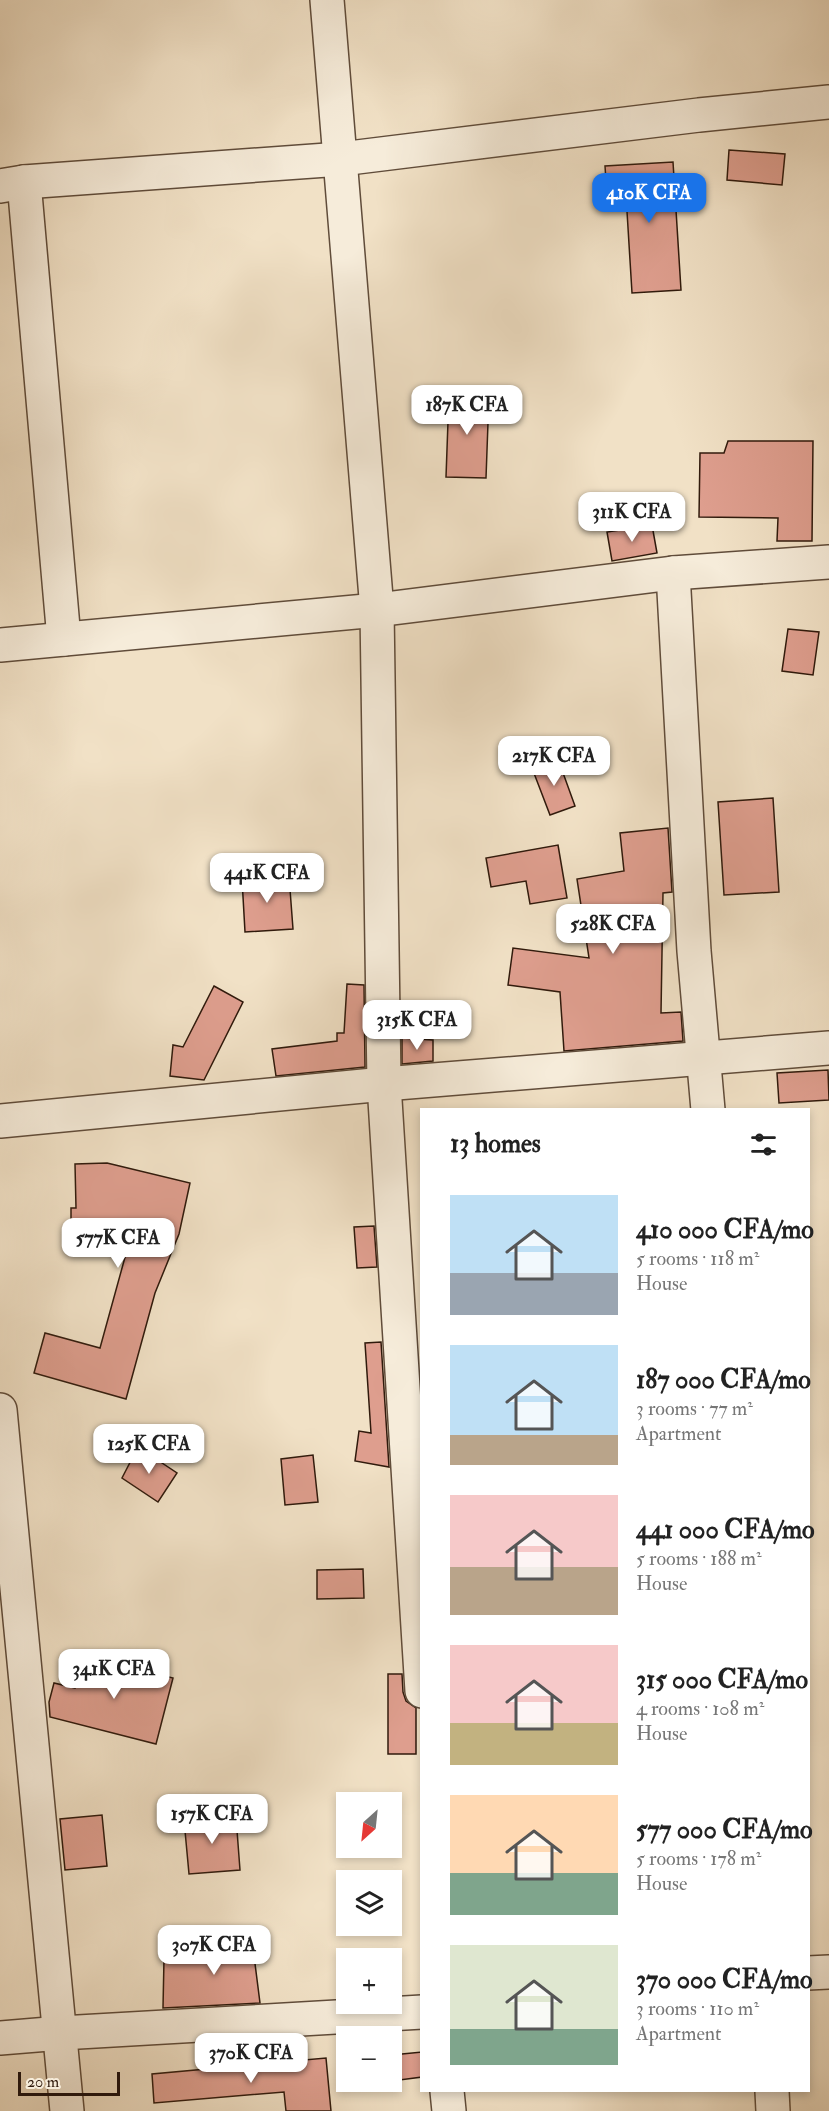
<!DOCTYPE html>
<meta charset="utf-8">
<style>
body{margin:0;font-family:"IM FELL Double Pica",serif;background:#f6f6f6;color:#222;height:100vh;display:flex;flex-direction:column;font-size:22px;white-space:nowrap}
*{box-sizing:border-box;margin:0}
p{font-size:20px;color:#767676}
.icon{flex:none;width:33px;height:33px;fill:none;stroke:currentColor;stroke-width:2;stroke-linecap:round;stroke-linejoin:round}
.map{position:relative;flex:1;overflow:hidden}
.sheet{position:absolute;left:420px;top:1108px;width:390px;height:984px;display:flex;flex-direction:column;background:#fff;border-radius:0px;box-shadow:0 3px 9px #0003}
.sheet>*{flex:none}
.needle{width:39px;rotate:207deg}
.tools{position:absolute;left:336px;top:1792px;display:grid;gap:12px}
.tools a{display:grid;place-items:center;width:66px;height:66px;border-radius:0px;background:#fff;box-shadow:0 3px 9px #0003;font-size:30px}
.scale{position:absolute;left:18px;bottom:15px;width:102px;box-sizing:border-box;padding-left:6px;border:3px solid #301a0c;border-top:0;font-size:16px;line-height:21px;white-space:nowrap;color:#301a0c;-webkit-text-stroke:4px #f6ecda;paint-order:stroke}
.price{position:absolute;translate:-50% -51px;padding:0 14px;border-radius:12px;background:#fff;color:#222;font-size:20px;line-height:39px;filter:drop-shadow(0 2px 3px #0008)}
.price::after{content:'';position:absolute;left:50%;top:36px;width:18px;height:14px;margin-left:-9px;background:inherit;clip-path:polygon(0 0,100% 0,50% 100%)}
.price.on{background:#1a73e8;color:#fff}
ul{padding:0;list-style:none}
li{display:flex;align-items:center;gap:18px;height:150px;padding:0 30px}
li span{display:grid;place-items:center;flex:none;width:168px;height:120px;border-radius:0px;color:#555}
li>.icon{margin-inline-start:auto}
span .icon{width:72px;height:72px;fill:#fffc;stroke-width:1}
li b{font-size:26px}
h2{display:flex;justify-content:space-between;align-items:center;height:72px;padding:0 30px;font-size:26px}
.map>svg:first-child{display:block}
</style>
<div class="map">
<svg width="829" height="2111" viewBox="0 0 829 2111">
<rect width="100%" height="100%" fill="#f1e1c6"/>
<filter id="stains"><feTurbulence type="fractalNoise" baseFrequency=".00333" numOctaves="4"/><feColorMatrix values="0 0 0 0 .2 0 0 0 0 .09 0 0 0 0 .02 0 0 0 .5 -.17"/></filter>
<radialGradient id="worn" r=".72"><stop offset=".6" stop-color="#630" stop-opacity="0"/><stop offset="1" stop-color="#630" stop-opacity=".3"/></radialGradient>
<g fill="#de9e8e" stroke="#301a0c" stroke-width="1.5">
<path d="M729,150L785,154L782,185L727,180Z"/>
<path d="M673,162L681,290L632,293L626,195L607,196L605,166Z"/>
<path d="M449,394L489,395L486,478L446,477Z"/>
<path d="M728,441H813L812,541H777L778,518L699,517L700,453H724Z"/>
<path d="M652,525L657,553L612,561L607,532Z"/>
<path d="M788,629L819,632L813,675L782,671Z"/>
<path d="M558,759L575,806L550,815L532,768Z"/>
<path d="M773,798L779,892L724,895L718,802Z"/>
<path d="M668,828L672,892L663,893L661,1013L681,1012L683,1041L564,1051L560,992L508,985L513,948L589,958L577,879L624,871L620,833Z"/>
<path d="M558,845L567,898L530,904L526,881L491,887L486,858Z"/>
<path d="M289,876L293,929L245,932L242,879Z"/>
<path d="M347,984L364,985L365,1067L276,1076L272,1049L337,1041V1033H344Z"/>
<path d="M214,986L243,1002L204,1080L170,1076L173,1045L183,1047Z"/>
<path d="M402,1038L433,1040V1061L402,1064Z"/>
<path d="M828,1070L829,1100L779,1103L777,1073Z"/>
<path d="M107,1163L190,1183L179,1234L155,1293L126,1399L34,1373L45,1333L100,1348L127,1250L71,1249V1208H76L75,1164Z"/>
<path d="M374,1226L377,1267L357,1268L354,1227Z"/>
<path d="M381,1342L389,1467L355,1461L359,1431L371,1433L365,1343Z"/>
<path d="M138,1447L177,1473L158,1502L122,1478Z"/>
<path d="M313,1455L318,1502L285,1505L281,1459Z"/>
<path d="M363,1569L364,1598L317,1599V1570Z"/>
<path d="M79,1660L129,1667L173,1678L156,1744L50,1717L49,1702L54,1683L75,1688Z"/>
<path d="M388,1674H402L403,1692L406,1701L416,1708V1754H388Z"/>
<path d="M102,1815L107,1866L65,1870L60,1819Z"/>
<path d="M236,1817L240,1870L189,1874L184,1820Z"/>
<path d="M242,1930L244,1933L251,1932L260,2003L163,2008L164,1959L185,1960Z"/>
<path d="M422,2052V2077L392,2081V2055Z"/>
<path d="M326,2058L331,2111H286L284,2092L154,2103L152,2074Z"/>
</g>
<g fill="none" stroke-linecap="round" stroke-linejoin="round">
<g stroke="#604c3a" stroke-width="36">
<g id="minor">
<path d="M327,0L377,610L384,1084L422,1691"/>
<path d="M24,182L64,639"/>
<path d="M0,186L24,182L341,159L699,115L829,102"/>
<path d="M673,573L694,951L708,1110"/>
<path d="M0,645L377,610L673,573L829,562"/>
<path d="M0,1121L384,1084L829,1048"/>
<path d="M0,1410L67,2111"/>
<path d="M808,1973L829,1972"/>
<path d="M0,2038L61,2033L422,2012"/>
<path d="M447,2091L449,2111"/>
<path d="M772,2091L773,2111"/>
</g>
</g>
<use href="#minor" stroke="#f6ecda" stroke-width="33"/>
</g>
<rect width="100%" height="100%" filter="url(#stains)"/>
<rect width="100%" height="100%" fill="url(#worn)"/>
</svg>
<div class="tools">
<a><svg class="needle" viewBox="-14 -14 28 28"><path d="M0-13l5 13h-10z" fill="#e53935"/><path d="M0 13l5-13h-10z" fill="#767676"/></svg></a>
<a><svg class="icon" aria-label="layers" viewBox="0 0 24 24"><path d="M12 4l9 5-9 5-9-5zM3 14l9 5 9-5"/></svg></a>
<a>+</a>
<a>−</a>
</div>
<div class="scale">20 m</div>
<b class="price on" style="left:649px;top:224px">410K CFA</b>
<b class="price" style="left:467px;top:436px">187K CFA</b>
<b class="price" style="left:632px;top:543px">311K CFA</b>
<b class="price" style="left:554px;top:787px">217K CFA</b>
<b class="price" style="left:267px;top:904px">441K CFA</b>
<b class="price" style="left:613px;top:955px">528K CFA</b>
<b class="price" style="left:417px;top:1051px">315K CFA</b>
<b class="price" style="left:118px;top:1269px">577K CFA</b>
<b class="price" style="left:149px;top:1475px">125K CFA</b>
<b class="price" style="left:114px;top:1700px">341K CFA</b>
<b class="price" style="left:212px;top:1845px">157K CFA</b>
<b class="price" style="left:214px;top:1976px">307K CFA</b>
<b class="price" style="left:251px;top:2084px">370K CFA</b>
<section class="sheet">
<h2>13 homes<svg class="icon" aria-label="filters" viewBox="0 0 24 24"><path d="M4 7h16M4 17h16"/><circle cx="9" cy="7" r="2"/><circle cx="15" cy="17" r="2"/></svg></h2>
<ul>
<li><span style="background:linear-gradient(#bfe0f5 65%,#9aa5b1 0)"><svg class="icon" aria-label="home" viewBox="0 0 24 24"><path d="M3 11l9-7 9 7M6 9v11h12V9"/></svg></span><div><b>410 000 CFA/mo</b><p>5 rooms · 118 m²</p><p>House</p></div></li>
<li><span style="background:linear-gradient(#bfe0f5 75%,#b9a48a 0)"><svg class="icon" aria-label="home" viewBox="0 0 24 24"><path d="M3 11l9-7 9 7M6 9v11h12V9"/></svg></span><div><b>187 000 CFA/mo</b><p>3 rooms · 77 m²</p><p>Apartment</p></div></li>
<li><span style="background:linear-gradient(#f6c9c9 60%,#b9a48a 0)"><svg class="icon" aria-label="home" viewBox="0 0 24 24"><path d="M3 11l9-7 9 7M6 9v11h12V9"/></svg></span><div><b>441 000 CFA/mo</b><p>5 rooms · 188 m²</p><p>House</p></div></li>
<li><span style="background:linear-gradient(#f6c9c9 65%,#c2b280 0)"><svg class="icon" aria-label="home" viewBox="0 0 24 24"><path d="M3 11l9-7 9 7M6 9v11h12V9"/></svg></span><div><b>315 000 CFA/mo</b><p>4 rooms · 108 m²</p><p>House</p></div></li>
<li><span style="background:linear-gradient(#ffd9b3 65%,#7fa58c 0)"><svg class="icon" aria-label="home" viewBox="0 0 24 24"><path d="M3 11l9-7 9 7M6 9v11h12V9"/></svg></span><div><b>577 000 CFA/mo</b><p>5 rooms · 178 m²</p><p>House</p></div></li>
<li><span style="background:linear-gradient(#dfe7d0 70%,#7fa58c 0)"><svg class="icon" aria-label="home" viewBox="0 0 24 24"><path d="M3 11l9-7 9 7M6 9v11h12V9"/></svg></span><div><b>370 000 CFA/mo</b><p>3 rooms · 110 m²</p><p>Apartment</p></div></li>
</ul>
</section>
</div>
